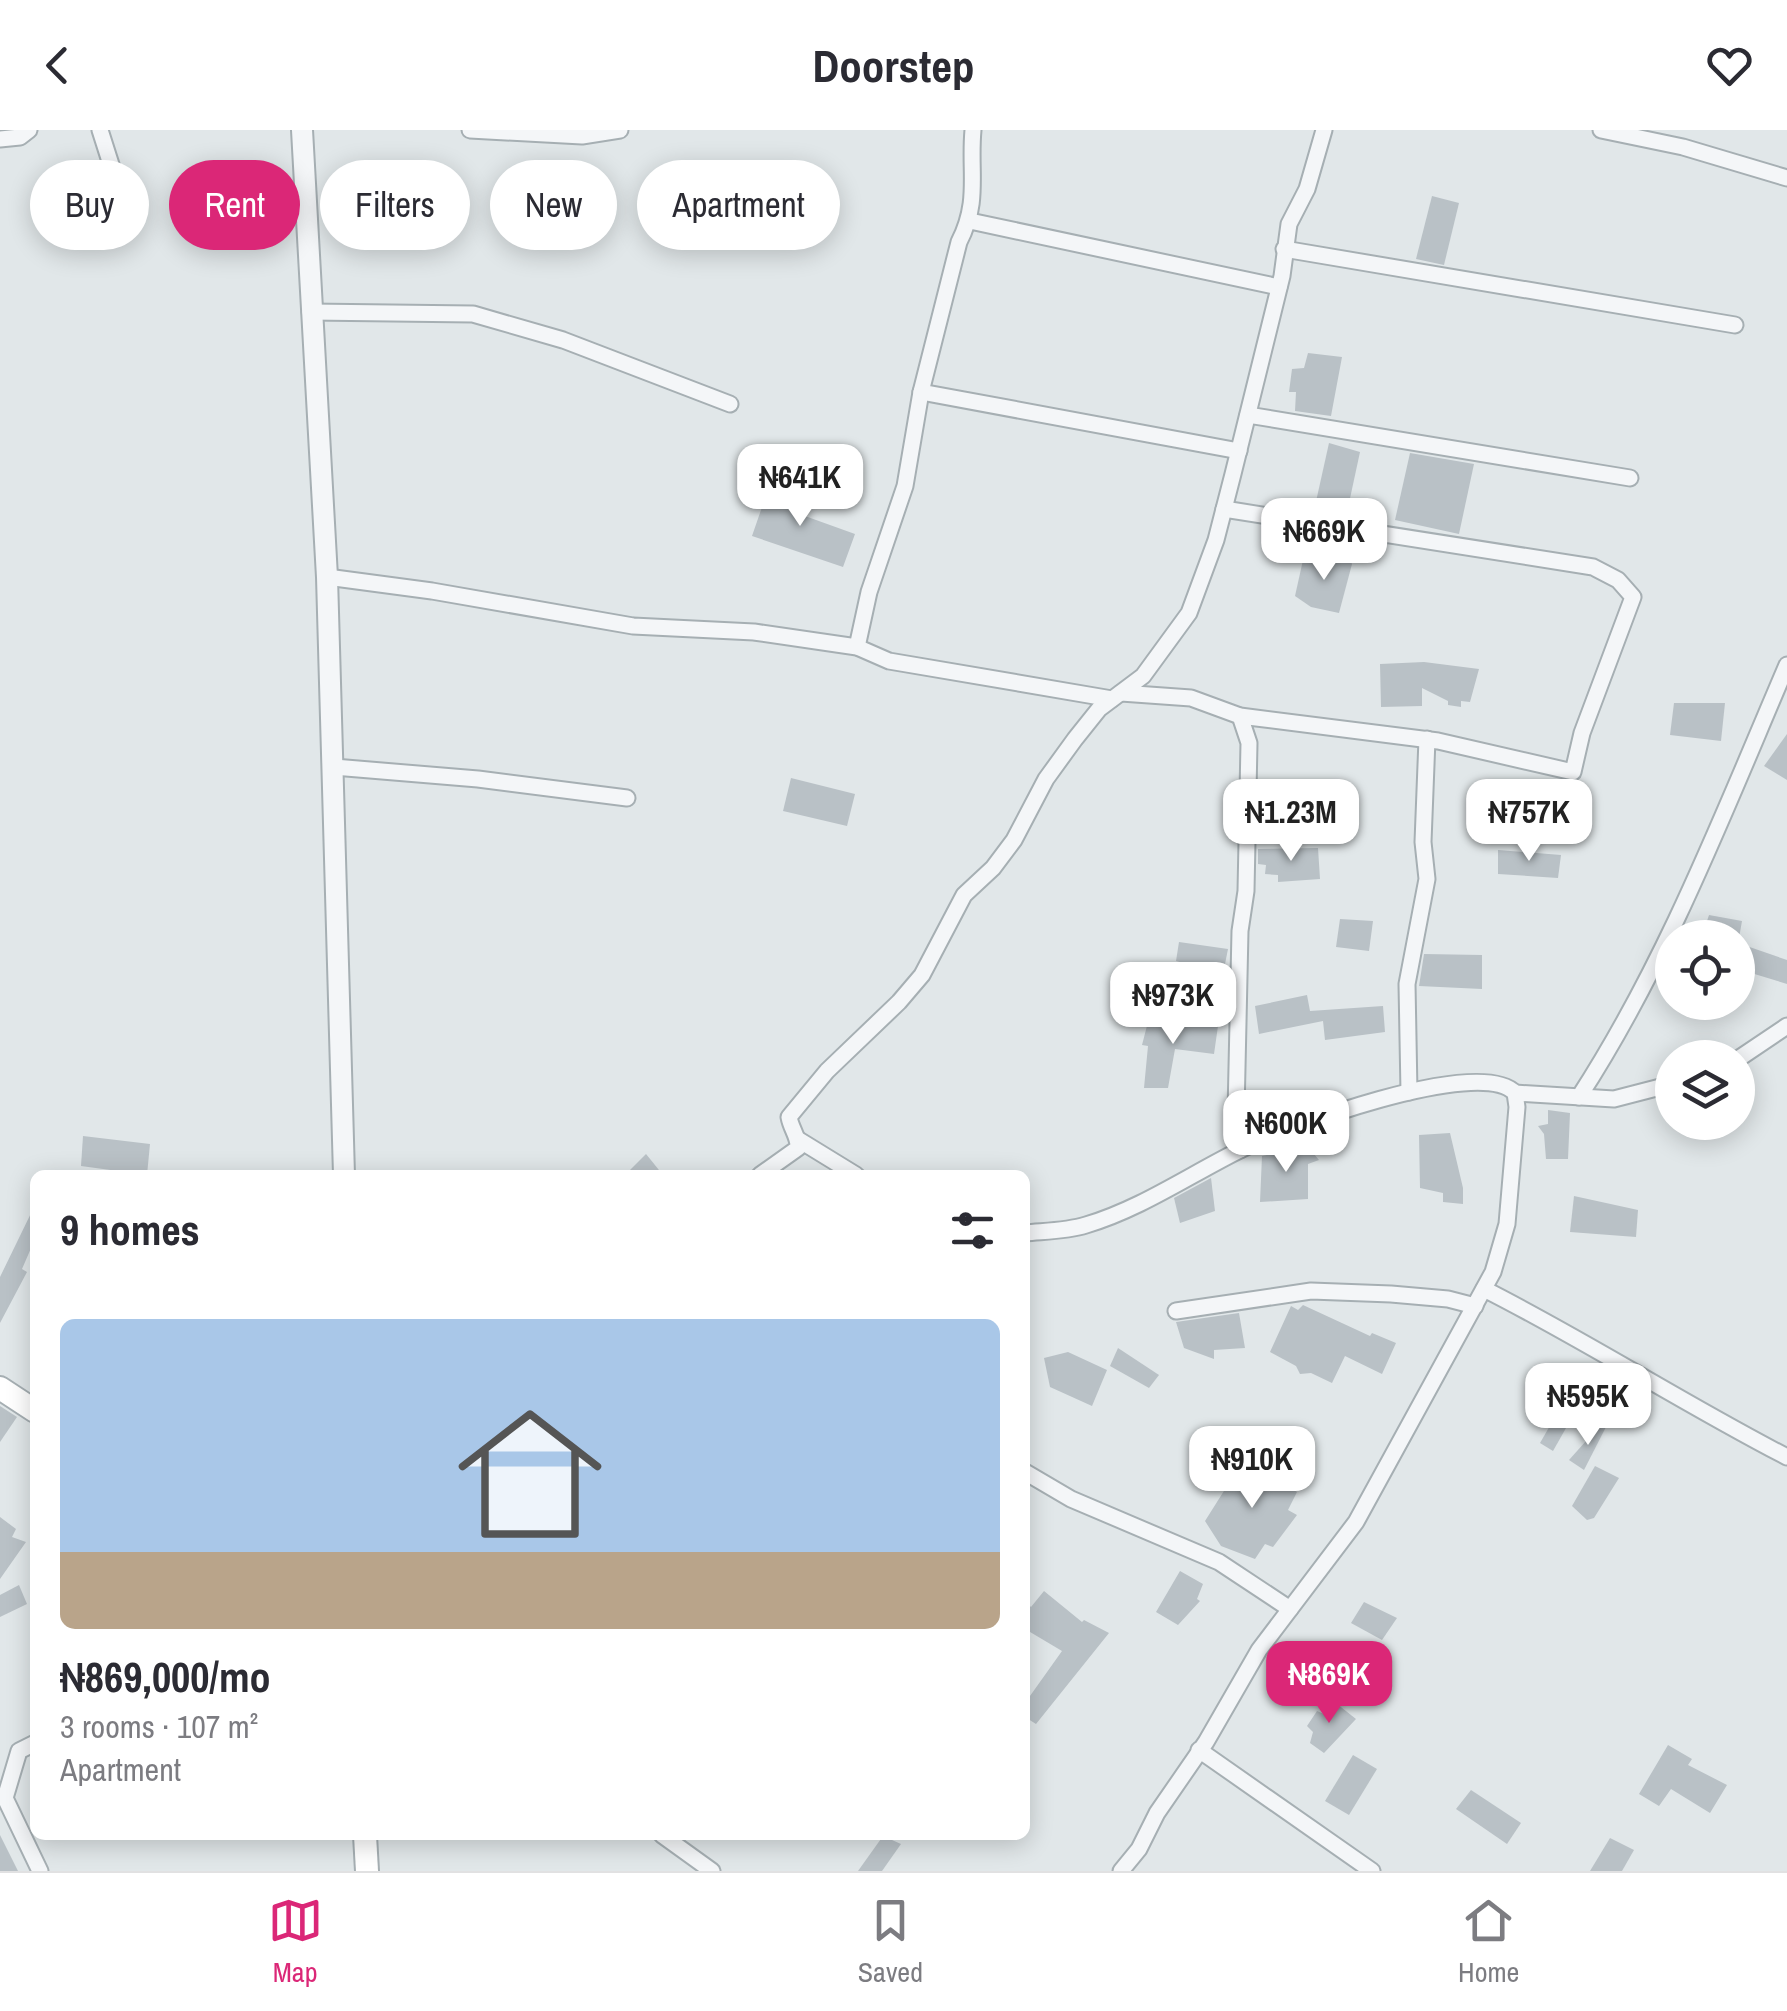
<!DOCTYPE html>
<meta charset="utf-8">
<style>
body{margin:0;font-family:"Archivo Narrow",sans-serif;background:#f2f2f3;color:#2b2b33;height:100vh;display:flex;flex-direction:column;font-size:38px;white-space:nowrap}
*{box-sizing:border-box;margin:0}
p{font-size:32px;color:#7c7c81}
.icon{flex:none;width:55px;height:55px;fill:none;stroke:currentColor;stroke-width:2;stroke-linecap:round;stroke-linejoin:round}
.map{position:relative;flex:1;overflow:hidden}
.panel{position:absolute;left:30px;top:1040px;width:1000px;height:670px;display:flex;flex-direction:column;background:#fff;border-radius:15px;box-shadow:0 5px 25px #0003}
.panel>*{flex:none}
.hud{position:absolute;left:30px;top:30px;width:1000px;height:90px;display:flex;gap:20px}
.tools{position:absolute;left:1655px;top:790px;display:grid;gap:20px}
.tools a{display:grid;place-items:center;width:100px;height:100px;border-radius:50%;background:#fff;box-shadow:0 5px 25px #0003;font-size:50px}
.price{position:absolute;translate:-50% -85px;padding:0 22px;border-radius:20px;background:#fff;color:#222;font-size:32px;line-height:65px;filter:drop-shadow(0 2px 5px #0008)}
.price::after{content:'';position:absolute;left:50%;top:60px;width:30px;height:22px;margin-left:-15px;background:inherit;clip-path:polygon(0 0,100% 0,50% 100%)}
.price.active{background:#db2777;color:#fff}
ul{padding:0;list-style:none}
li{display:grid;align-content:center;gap:20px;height:530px;padding:0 30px}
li+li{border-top:2px solid #e1e1e2}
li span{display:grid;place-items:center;height:310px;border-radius:15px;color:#555}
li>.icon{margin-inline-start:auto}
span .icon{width:180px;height:180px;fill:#fffc;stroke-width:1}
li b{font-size:42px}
h2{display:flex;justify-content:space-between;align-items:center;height:120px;padding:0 30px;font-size:42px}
.tag{padding:0 35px;border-radius:45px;background:#fff;box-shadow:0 5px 25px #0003;font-size:35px;line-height:90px}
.tag.active{background:#db2777;color:#fff}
header{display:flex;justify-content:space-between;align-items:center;height:130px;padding:0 30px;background:#fff;font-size:45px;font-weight:700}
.menu{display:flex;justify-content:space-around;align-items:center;height:140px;border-top:2px solid #e1e1e2;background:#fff;font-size:28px;color:#7c7c81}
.menu a{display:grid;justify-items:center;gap:5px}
.menu .active{color:#db2777}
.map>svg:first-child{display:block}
</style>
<header><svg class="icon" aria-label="back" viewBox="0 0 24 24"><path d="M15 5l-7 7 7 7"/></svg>Doorstep<svg class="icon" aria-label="heart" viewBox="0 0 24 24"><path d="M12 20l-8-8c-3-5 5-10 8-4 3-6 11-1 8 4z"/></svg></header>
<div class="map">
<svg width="1787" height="1741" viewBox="0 0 1787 1741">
<rect width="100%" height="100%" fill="#e1e7e9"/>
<g fill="#b9c1c6">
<path d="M1432,66L1459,73L1444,135L1416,129Z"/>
<path d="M1308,223L1342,227L1331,286L1295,281L1296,262H1289L1292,239L1304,238Z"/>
<path d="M1329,313L1360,322L1346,387L1315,376Z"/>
<path d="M1410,323L1474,334L1459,404L1395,390Z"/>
<path d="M770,354L797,363L791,381L855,404L843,437L752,406Z"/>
<path d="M1341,427L1349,428L1352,434L1339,483L1311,477L1295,466L1303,430Z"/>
<path d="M1424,532L1479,539L1470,572L1461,571V577L1448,575V571L1422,558V576L1381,577L1380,534Z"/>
<path d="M1674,573H1725L1721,611L1670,605Z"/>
<path d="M1787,604V650L1764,636Z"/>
<path d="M791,648L855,664L847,696L783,681Z"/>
<path d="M1318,718L1320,749L1278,752V745L1265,744L1266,735L1258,734V719Z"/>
<path d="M1498,720L1561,725L1558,748L1498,744Z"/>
<path d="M1709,785L1742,791L1739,808H1697L1698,793L1707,791Z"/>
<path d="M1340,789L1373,791L1369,821L1336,817Z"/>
<path d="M1179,812L1228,819L1223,844L1176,831Z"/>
<path d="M1738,813L1787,830V854L1738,839Z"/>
<path d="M1424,824L1482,825V859L1419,856Z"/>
<path d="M1307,865L1310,881L1383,876L1385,902L1325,910L1323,891L1259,904L1255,876Z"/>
<path d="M1149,888L1218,896L1214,924L1175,919L1168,958H1144L1148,916L1142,915Z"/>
<path d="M1548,980L1570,983L1568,1029H1546L1544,1004L1538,996L1548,994Z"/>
<path d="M1450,1003L1463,1058V1074L1443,1072V1063L1420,1058L1419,1005Z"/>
<path d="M83,1006L150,1014L147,1045L81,1036Z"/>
<path d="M1308,1017L1319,1030L1308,1034V1069L1260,1072L1262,1026Z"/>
<path d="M646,1024L663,1045H625Z"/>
<path d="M1211,1048L1215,1081L1180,1093L1174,1068Z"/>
<path d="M1574,1066L1638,1080L1636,1107L1570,1102Z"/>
<path d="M35,1075V1109L22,1139L27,1142L0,1193V1147Z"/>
<path d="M1303,1175L1370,1206L1372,1203L1396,1213L1382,1244L1345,1226L1332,1253L1311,1243L1300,1244L1296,1236L1270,1222L1291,1176L1298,1180Z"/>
<path d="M1239,1183L1245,1218L1214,1220V1229L1184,1218L1176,1192Z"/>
<path d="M1118,1218L1159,1245L1149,1258L1110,1236Z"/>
<path d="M1068,1222L1107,1240L1092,1276L1050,1257L1044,1228Z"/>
<path d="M0,1276L17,1287L0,1312Z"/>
<path d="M1555,1287L1570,1291L1553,1321L1540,1313Z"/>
<path d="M1603,1292L1607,1295L1584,1340L1569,1330Z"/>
<path d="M1246,1326L1297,1362L1288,1380L1297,1385L1273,1417L1265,1414L1255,1429L1221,1416L1205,1391Z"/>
<path d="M1595,1336L1619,1348L1594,1388L1587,1390L1572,1376Z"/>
<path d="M0,1387L16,1399L12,1407L26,1412L0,1449Z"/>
<path d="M1180,1441L1203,1454L1197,1469L1200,1471L1178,1495L1156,1482Z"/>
<path d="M19,1455L27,1474L0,1487V1465Z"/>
<path d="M1044,1461L1082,1492L1084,1490L1109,1503L1036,1594L1025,1587V1573L1062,1521L1025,1499V1471L1031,1477Z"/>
<path d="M1364,1472L1397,1488L1382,1510L1351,1493Z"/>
<path d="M1332,1570L1356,1589L1324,1623L1310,1613L1313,1602L1307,1596L1317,1581L1324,1584Z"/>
<path d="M1668,1615L1692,1629L1688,1635L1727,1655L1710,1683L1671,1659L1659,1676L1639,1664Z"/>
<path d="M1353,1625L1377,1639L1349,1685L1325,1671Z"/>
<path d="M1471,1660L1521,1693L1507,1714L1456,1679Z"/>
<path d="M0,1705L18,1741H0Z"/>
<path d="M883,1706L901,1714L882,1741H858Z"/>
<path d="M1610,1708L1634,1720L1622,1741H1590Z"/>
</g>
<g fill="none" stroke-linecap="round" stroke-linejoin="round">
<g stroke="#a6afb3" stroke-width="19">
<g id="minor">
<path d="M100,0L114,44"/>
<path d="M470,0L582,6L620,0"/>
<path d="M1601,0L1683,17L1787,48"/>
<path d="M0,9L20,7L29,0"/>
<path d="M970,91L1279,157"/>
<path d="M1284,119L1735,195"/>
<path d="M310,182L473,184L563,210L730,274"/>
<path d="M921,262L1239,321"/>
<path d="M1248,285L1630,348"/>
<path d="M327,447L432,461L633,496L754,502L857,517L889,531L1112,569"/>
<path d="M857,517L869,462L905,356L921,262L959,112C980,71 969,42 973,0"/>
<path d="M1121,563L1191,568L1240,586L1438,611L1573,642L1582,603L1633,467L1618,450L1593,437L1224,379"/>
<path d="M1240,586L1249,613L1246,761L1240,801L1236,983L1240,1020"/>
<path d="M334,637L478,649L627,668"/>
<path d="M1738,929L1787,896"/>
<path d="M1409,962L1407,854L1427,749L1423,712L1427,609"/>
<path d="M1515,963L1614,969L1672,954"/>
<path d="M1579,967C1666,833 1724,682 1787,535"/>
<path d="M799,1010L856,1045"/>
<path d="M760,1045L798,1018C799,1007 791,999 789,987L827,941L899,872L922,845L964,765L993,738L1014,710L1046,649L1075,609L1099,579L1143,546L1189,483L1216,410L1233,344L1282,146L1289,94L1307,59L1324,0"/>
<path d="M1025,1103C1045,1101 1067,1101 1086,1095C1140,1079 1188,1046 1238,1021C1282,999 1479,925 1515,963L1517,977L1507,1094L1493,1142L1356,1392L1259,1520L1206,1612L1157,1683L1139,1719L1121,1741"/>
<path d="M1484,1159C1587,1211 1684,1274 1787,1327"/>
<path d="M1176,1181L1311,1161L1391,1164L1448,1169L1475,1176"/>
<path d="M1025,1342L1071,1369L1219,1432L1290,1479"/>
<path d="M35,1613L19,1621L5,1668L40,1741"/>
<path d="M1199,1620L1372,1741"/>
<path d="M662,1705L712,1741"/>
</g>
</g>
<g stroke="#a6afb3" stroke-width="24">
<path id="tertiary" d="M302,0L327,447L344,1045"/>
</g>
<g stroke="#a6afb3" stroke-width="26">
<g id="secondary">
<path d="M0,1258L35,1281"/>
<path d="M365,1705L367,1741"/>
</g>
</g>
<use href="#minor" stroke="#f4f6f8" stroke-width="15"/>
<use href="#tertiary" stroke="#f4f6f8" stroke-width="20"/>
<use href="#secondary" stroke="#fff" stroke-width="22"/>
</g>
</svg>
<div class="tools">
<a><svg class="icon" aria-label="locate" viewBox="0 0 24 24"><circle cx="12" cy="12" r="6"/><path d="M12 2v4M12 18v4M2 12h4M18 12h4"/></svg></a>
<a><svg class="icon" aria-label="layers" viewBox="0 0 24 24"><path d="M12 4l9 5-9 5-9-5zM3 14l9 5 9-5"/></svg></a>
</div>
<b class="price" style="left:800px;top:399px">₦641K</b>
<b class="price" style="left:1324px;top:453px">₦669K</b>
<b class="price" style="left:1291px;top:734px">₦1.23M</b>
<b class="price" style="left:1529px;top:734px">₦757K</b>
<b class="price" style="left:1173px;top:917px">₦973K</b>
<b class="price" style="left:1286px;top:1045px">₦600K</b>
<b class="price" style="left:1588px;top:1318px">₦595K</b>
<b class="price" style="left:1252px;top:1381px">₦910K</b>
<b class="price active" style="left:1329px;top:1596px">₦869K</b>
<div class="hud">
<a class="tag">Buy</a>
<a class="tag active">Rent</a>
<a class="tag">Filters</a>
<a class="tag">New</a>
<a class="tag">Apartment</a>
</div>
<section class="panel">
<h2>9 homes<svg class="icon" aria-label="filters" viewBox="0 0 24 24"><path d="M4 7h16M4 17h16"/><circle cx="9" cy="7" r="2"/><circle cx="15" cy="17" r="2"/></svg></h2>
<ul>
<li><span style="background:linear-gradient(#a9c7e8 75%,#b9a48a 0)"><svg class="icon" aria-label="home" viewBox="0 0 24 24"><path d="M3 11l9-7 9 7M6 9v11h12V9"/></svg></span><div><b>₦869,000/mo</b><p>3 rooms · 107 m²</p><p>Apartment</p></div></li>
</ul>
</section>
</div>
<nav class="menu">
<a class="active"><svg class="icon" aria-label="map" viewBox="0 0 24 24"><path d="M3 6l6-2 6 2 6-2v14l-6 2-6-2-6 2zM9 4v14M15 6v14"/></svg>Map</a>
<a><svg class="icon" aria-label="saved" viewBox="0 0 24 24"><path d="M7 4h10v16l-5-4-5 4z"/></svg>Saved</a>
<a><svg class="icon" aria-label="home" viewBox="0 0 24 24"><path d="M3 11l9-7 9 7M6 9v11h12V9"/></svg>Home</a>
</nav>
